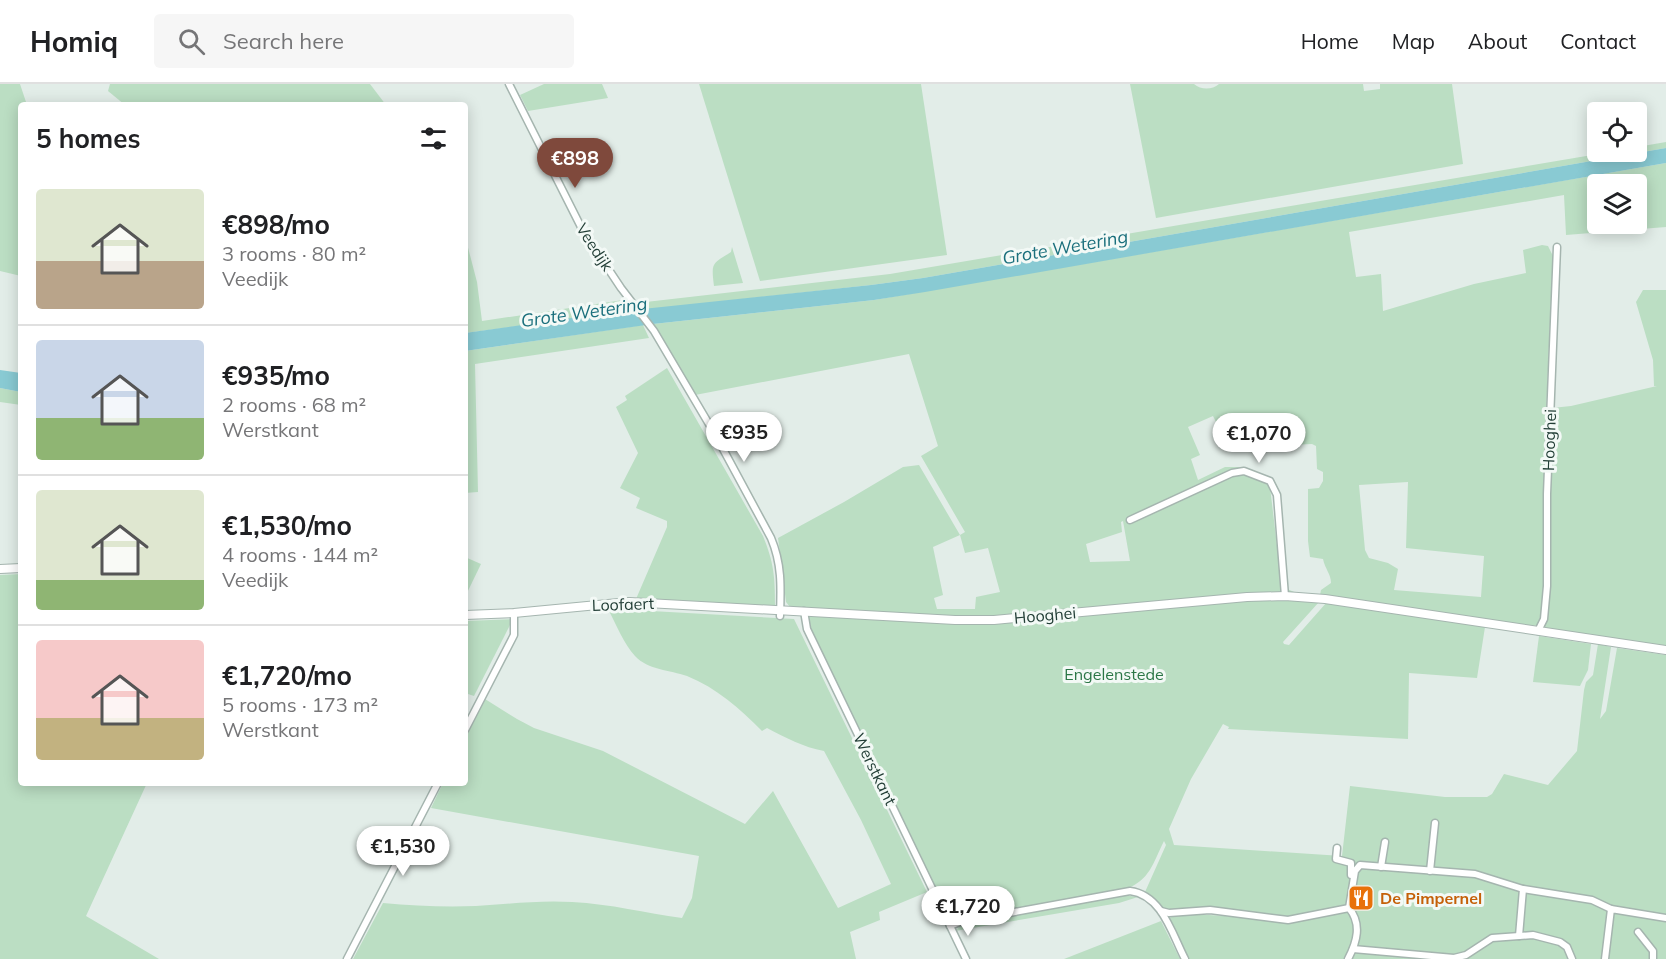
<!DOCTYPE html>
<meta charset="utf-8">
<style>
body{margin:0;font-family:Mulish,sans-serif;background:#f6f6f6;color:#202124;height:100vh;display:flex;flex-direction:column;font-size:22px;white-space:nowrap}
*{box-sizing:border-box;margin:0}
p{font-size:20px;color:#757577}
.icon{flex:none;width:33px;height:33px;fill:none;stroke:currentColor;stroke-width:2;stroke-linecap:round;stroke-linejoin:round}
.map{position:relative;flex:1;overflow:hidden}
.drawer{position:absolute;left:18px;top:18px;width:450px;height:684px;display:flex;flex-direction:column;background:#fff;border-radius:6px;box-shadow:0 3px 15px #0003}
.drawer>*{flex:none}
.tools{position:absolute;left:1587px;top:18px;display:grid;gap:12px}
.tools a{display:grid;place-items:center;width:60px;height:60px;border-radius:6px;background:#fff;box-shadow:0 3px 15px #0003;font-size:30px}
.price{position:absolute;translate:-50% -51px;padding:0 14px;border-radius:21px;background:#fff;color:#222;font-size:20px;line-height:39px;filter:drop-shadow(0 2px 3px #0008)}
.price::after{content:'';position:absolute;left:50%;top:36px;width:18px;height:14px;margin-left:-9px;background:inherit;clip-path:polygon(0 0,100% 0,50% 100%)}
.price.current{background:#7f493c;color:#fff}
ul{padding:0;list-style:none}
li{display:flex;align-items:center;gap:18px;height:150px;padding:0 18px}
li+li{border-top:2px solid #e0e0e0}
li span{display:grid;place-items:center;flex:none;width:168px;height:120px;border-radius:6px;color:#555}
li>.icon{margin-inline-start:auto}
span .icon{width:72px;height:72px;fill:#fffc;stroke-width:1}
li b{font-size:26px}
h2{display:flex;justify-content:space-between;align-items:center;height:72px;padding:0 18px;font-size:26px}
header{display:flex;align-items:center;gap:36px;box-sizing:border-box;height:84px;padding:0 30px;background:#fff;border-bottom:2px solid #e0e0e0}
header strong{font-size:28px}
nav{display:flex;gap:33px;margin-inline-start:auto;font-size:21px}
.search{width:420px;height:54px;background:#f6f6f6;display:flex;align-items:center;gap:15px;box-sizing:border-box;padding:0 21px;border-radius:6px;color:#757577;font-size:22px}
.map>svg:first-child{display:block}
</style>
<header>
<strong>Homiq</strong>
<div class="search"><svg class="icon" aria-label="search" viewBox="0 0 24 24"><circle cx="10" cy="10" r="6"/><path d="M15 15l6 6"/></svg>Search here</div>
<nav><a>Home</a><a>Map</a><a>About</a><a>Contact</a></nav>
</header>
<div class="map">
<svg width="1666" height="875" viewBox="0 0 1666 875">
<rect width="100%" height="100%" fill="#e2ede8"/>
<g fill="#bbdec3" fill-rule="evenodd">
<path d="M0,0H20L27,21H21V192L0,187Z"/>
<path d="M110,0H370L386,21H125L108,7Z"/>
<path d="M544,0H602L608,14L528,27L520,11Z"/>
<path d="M699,0H921L947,171L760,197Z"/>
<path d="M1130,0H1194C1201,6 1212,6 1219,0H1363L1364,7L1380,5V0H1452L1463,80L1156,134Z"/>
<path d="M1666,58V64L923,194L871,201L643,226L637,219L890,190L1610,68H1636L1637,63Z"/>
<path d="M1666,79V143L1566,151L1564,111L1349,148L1356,193L1381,190L1383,227L1474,200L1526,189L1523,166L1542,161L1548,162L1553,172L1545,352L1552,341V324L1571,322L1657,302H1654L1653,276L1636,218L1643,206H1666V563L1544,544V540L1531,542L1320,511L1321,506L1331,499C1331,490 1325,485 1323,475L1310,473L1308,457V405L1319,404L1323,397V388L1317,385L1316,362L1312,360L1289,361L1283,352L1264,360L1255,355L1246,357L1241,348L1237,347L1223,352L1213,332L1188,343L1200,371L1191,375L1198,396L1225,383H1240L1269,395L1282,503L1319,518L1283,558L1284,560L1289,561L1327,518L1485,543L1477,594L1409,589L1408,655L1228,645L1229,643L1223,640L1191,695L1169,745L1174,761L1342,772L1350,702L1445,713H1487L1492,710L1504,690L1548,701L1577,667L1584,606L1586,598L1593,591L1598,560L1611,563L1600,635L1606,627L1617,564L1666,571V875H1187L1166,834L1186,831H1209L1255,834L1251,830L1169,828L1162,825L1145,808L1166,761L1164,757C1153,779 1150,796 1126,805L960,835L951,832L946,827L800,525L790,523L786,518L778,454L844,418L903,383L919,381L960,451L965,448L921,372L938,362L909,270L695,311L653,240L874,216ZM1598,100H1636V140H1598ZM1408,398L1406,464L1484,472L1481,513L1394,506L1398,485L1388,479L1369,474L1365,466L1359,401ZM1123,437L1130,477L1090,478L1086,460L1122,448L1121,438ZM960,451L965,469L988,464L1000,508L976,513L975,525H937L934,514L943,511L933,463Z"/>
<path d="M465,152L477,198L482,237L623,216L634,227L465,249Z"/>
<path d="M732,163L743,199L714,202C711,178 712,180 731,168Z"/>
<path d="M643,241L649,254L475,280L478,408L465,409V267Z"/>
<path d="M667,284L763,452C774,479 775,493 775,522L636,515L667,443V437L636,424L640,414L620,404L638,369L616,323L627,316L625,312Z"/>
<path d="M0,304L21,308V321L0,318Z"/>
<path d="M465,473L481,480L465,513Z"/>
<path d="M21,490V699H147L86,832L159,875H0V491Z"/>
<path d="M609,527H651L794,535L927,808L879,828L880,836L850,848L856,875H353L383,819C414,822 445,823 476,822C508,820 540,816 572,818C611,820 645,829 682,834L692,814L699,772L431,724L443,699H465V655L485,615L517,635L534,644L603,667L745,740L773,707L838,824L891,800L861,736L824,667C803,663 786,654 767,644L762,647C740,625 717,604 687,592C670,586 648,586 635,572C624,560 617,542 609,527Z"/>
<path d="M513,535L474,612L465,609V537Z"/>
<path d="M1539,552L1591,560L1588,586L1580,602L1533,598Z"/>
<path d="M1123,811L1138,813L1119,819L955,847L960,842Z"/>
<path d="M1161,837L1180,875H1064Z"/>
</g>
<g fill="#89cad3">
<path d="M1666,64V79L925,208L874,216L653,240L465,267V249L614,228L871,201L923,194Z"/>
<path d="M0,286L21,289V308L0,304Z"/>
</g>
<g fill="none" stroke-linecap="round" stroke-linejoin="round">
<g stroke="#a5b5af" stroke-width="9">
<g id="minor">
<path d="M509,0L583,147L621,204L654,247L716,352L771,454C782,480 781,503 780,532"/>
<path d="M1130,436L1232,389L1244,387L1270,397L1277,411L1285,512"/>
<path d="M804,527L807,545L966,875"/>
<path d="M1538,547L1544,535L1547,502V410L1557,163"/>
<path d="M465,646L514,551V529"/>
<path d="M1337,764L1336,775L1351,779V791"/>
<path d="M1381,783L1385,758"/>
<path d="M1430,787L1435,739"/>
<path d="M1161,827L1169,829L1210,826L1288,836L1349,824"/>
<path d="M950,842L960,838L1130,807C1162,811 1172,850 1185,875"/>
<path d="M1638,848L1653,867V875"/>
<path d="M1519,852L1523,805"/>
<path d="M1353,865L1454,874L1466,871L1492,854L1533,851L1560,858L1567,863L1572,875"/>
<path d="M347,875L438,699"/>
<path d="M1348,875C1357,858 1362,840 1349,824L1355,787L1360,781L1475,790L1523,805L1592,816L1611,825"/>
<path d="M1605,875L1611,825L1666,834"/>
</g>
</g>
<g stroke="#a5b5af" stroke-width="10">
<g id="tertiary">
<path d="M0,485L21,484"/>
<path d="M465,531L514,529L629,518L955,536H994L1247,513L1285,512L1325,515L1666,566"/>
</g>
</g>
<use href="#minor" stroke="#fff" stroke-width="6"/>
<use href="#tertiary" stroke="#fff" stroke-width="8"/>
</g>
<defs>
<g id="restaurant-square" transform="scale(1.35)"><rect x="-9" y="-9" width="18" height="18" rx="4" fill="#e8710a" stroke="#f3f9f6"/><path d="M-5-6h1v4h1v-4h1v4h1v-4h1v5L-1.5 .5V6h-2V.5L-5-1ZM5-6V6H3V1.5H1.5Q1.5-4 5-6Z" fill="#fff"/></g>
</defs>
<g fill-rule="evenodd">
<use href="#restaurant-square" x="1361" y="814"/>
</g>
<g text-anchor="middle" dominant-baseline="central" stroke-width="6" stroke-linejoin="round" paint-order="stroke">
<g font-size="16" fill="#223e36" stroke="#f3f9f6">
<text transform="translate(595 163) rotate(57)">Veedijk</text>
<text transform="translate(1549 356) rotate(-88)">Hooghei</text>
<text transform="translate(623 520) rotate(-2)">Loofaert</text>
<text transform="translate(1045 531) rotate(-5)">Hooghei</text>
<text transform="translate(875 685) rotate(64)">Werstkant</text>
</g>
<g font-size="16" fill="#2b7646" stroke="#f3f9f6">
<text x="1114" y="590">Engelenstede</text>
</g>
<g font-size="16" font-weight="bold" fill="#c56008" stroke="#f3f9f6" text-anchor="start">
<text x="1380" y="814">De Pimpernel</text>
</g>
<g font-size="18" font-style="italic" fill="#1a6f7c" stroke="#f3f9f6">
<text transform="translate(1065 163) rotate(-10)">Grote Wetering</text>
<text transform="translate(584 228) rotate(-8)">Grote Wetering</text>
</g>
</g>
</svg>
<div class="tools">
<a><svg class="icon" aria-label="locate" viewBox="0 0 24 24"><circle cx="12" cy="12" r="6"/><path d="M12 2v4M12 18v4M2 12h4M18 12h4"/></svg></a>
<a><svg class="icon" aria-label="layers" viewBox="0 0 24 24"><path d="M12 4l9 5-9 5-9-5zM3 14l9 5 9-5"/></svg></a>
</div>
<b class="price current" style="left:575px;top:105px">€898</b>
<b class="price" style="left:744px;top:379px">€935</b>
<b class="price" style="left:1259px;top:380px">€1,070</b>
<b class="price" style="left:403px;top:793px">€1,530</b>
<b class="price" style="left:968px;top:853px">€1,720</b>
<section class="drawer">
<h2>5 homes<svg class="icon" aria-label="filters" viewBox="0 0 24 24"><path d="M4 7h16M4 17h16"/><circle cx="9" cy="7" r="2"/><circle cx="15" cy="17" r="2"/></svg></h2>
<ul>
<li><span style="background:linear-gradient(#dfe7d0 60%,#b9a48a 0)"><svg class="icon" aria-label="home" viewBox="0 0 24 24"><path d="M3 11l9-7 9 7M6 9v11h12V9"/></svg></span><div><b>€898/mo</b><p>3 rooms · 80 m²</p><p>Veedijk</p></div></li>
<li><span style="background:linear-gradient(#c9d6e8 65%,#8fb573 0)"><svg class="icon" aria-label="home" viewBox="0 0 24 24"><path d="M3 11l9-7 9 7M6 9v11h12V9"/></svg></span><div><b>€935/mo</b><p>2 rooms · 68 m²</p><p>Werstkant</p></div></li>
<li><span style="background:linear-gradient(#dfe7d0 75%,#8fb573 0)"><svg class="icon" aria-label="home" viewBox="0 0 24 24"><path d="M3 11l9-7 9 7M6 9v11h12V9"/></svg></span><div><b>€1,530/mo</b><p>4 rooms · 144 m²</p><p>Veedijk</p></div></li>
<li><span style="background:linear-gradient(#f6c9c9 65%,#c2b280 0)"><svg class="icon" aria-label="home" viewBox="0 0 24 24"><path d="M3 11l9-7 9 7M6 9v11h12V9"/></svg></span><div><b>€1,720/mo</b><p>5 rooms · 173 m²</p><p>Werstkant</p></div></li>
</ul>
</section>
</div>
